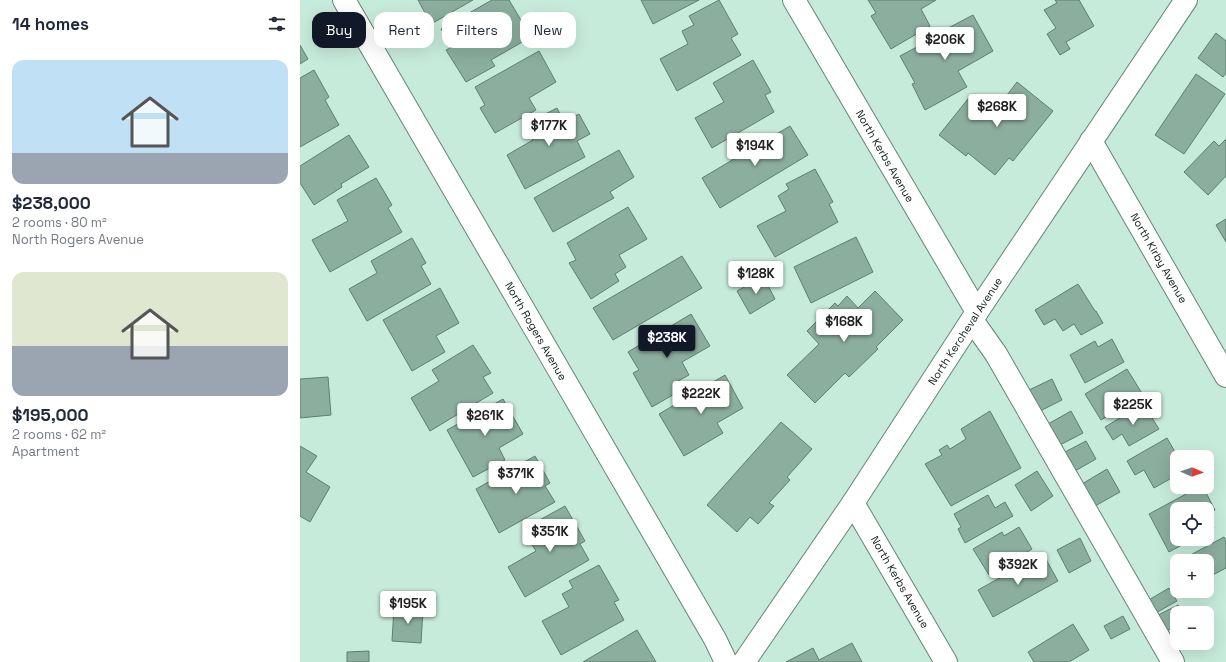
<!DOCTYPE html>
<meta charset="utf-8">
<style>
body{margin:0;font-family:"Space Grotesk",sans-serif;background:#f2f2f3;color:#1f2937;height:100vh;display:flex;flex-direction:column;font-size:15px;white-space:nowrap}
*{box-sizing:border-box;margin:0}
p{font-size:13px;color:#747a83}
.icon{flex:none;width:22px;height:22px;fill:none;stroke:currentColor;stroke-width:2;stroke-linecap:round;stroke-linejoin:round}
.map{position:relative;flex:1;overflow:hidden}
.sheet{display:flex;flex-direction:column;background:#fff;width:300px}
.sheet>*{flex:none}
.top-card{position:absolute;left:12px;top:12px;width:380px;height:36px;display:flex;gap:8px}
.needle{width:26px;rotate:92deg}
.tools{position:absolute;left:870px;top:450px;display:grid;gap:8px}
.tools a{display:grid;place-items:center;width:44px;height:44px;border-radius:8px;background:#fff;box-shadow:0 4px 16px #0002;font-size:20px}
.price{position:absolute;translate:-50% -34px;padding:0 9px;border-radius:4px;background:#fff;color:#222;font-size:13px;line-height:26px;filter:drop-shadow(0 1px 2px #0008)}
.price::after{content:'';position:absolute;left:50%;top:24px;width:12px;height:9px;margin-left:-6px;background:inherit;clip-path:polygon(0 0,100% 0,50% 100%)}
.price.selected{background:#111827;color:#fff}
ul{padding:0;list-style:none}
li{display:grid;align-content:center;gap:8px;height:212px;padding:0 12px}
li span{display:grid;place-items:center;height:124px;border-radius:12px;color:#555}
li>.icon{margin-inline-start:auto}
span .icon{width:72px;height:72px;fill:#fffc;stroke-width:1}
li b{font-size:17px}
h2{display:flex;justify-content:space-between;align-items:center;height:48px;padding:0 12px;font-size:17px}
.chip{padding:0 14px;border-radius:12px;background:#fff;box-shadow:0 4px 16px #0002;font-size:14px;line-height:36px}
.chip.selected{background:#111827;color:#fff}
main{display:flex;flex:1;min-height:0}
.map>svg:first-child{display:block}
</style>
<main>
<section class="sheet">
<h2>14 homes<svg class="icon" aria-label="filters" viewBox="0 0 24 24"><path d="M4 7h16M4 17h16"/><circle cx="9" cy="7" r="2"/><circle cx="15" cy="17" r="2"/></svg></h2>
<ul>
<li><span style="background:linear-gradient(#bfe0f5 75%,#9aa5b1 0)"><svg class="icon" aria-label="home" viewBox="0 0 24 24"><path d="M3 11l9-7 9 7M6 9v11h12V9"/></svg></span><div><b>$238,000</b><p>2 rooms · 80 m²</p><p>North Rogers Avenue</p></div></li>
<li><span style="background:linear-gradient(#dfe7d0 60%,#9aa5b1 0)"><svg class="icon" aria-label="home" viewBox="0 0 24 24"><path d="M3 11l9-7 9 7M6 9v11h12V9"/></svg></span><div><b>$195,000</b><p>2 rooms · 62 m²</p><p>Apartment</p></div></li>
</ul>
</section>
<div class="map">
<svg width="926" height="662" viewBox="0 0 926 662">
<rect width="100%" height="100%" fill="#c7ebda"/>
<g fill="#8bae9e" stroke="#5e7f70">
<path d="M118,0H173L131,24Z"/>
<path d="M192,0H209L231,37L191,60L195,66L166,82L146,50L152,47L141,29Z"/>
<path d="M341,0H399L353,24Z"/>
<path d="M419,0L438,34L431,38L441,55L377,91L360,59L388,44L382,31L394,25L389,16Z"/>
<path d="M568,0H636L621,9L630,26L591,49L571,16L576,13Z"/>
<path d="M755,0H779L794,26L766,42L770,49L760,55L747,34L756,28L744,10L757,3Z"/>
<path d="M673,15L693,51L658,71L667,87L625,110L612,84L615,83L600,56L628,41L626,37L632,34L633,36Z"/>
<path d="M916,33L926,41V73L923,77L898,58Z"/>
<path d="M0,45L8,59L0,64Z"/>
<path d="M239,51L256,82L229,98L236,110L195,133L180,108L185,105L175,87Z"/>
<path d="M453,60L471,92L465,95L474,112L412,148L395,118L424,102L413,83Z"/>
<path d="M14,70L29,97L25,100L39,125L0,147V78Z"/>
<path d="M896,74L925,94L884,154L855,135Z"/>
<path d="M717,82L753,111L713,161L709,158L695,175L668,153L666,156L639,135L672,94L694,112Z"/>
<path d="M257,108L264,122L279,114L290,134L277,141L285,157L225,189L207,155L233,140L224,125Z"/>
<path d="M490,126L508,155L420,208L402,178Z"/>
<path d="M49,135L69,167L41,184L42,187L14,205L0,183V166Z"/>
<path d="M926,139V176L908,195L884,172L914,141L919,146Z"/>
<path d="M319,150L334,177L310,192L314,198L253,232L234,198Z"/>
<path d="M515,169L533,202L529,204L538,222L475,257L457,226L486,211L478,196L489,189L486,184Z"/>
<path d="M76,178L92,205L88,208L102,232L30,272L12,240L48,221L37,200Z"/>
<path d="M328,207L347,239L319,255L326,267L315,274L319,281L291,299L269,263L276,260L267,243Z"/>
<path d="M926,219V242L916,225Z"/>
<path d="M556,237L573,272L511,303L494,267Z"/>
<path d="M112,238L126,263L121,266L131,284L67,321L49,289L77,273L71,261Z"/>
<path d="M382,256L402,288L313,340L293,308Z"/>
<path d="M463,276L475,299L450,314L437,291Z"/>
<path d="M778,284L795,311H796L803,323L781,335L774,324L763,331L755,319L744,325L735,310Z"/>
<path d="M140,288L159,323L136,336L145,352L112,371L83,320Z"/>
<path d="M575,291L603,320L576,347L578,349L549,377L545,373L515,403L487,375L519,344L507,331L535,303L538,306L547,296L558,308Z"/>
<path d="M391,314L410,346L382,362L389,375L378,381L383,389L352,407L333,373L339,370L328,352Z"/>
<path d="M812,339L824,362L785,383L770,355L795,341L798,347Z"/>
<path d="M173,345L191,373L183,377L193,393L130,431L111,398L139,381L132,370Z"/>
<path d="M827,369L843,395L801,420L785,394Z"/>
<path d="M425,375L443,408L417,423L423,433L384,456L359,414Z"/>
<path d="M28,377L31,415L0,418V379Z"/>
<path d="M752,379L762,400L740,411L729,390Z"/>
<path d="M203,399L223,434L199,448L205,460L173,477L147,430Z"/>
<path d="M843,404L859,429L829,446L822,434L813,440L805,427Z"/>
<path d="M690,411L721,468L651,506L625,464L642,455L639,450L647,445L650,449L666,439L661,429Z"/>
<path d="M771,411L783,433L760,445L748,424Z"/>
<path d="M481,422L512,449L487,477L490,480L469,503L474,506L458,524L450,517L437,532L407,505Z"/>
<path d="M867,438L878,457L877,475L854,488L844,470L835,475L827,461Z"/>
<path d="M786,441L796,459L775,471L765,452Z"/>
<path d="M0,446L17,456L6,472L30,487L10,522L0,516Z"/>
<path d="M235,456L250,483L245,486L255,502L199,533L176,489Z"/>
<path d="M807,469L820,492L795,506L782,484Z"/>
<path d="M737,471L753,496L731,511L715,485Z"/>
<path d="M899,487H903L915,510L907,515L914,528L907,532V509H877V539H893L869,552L849,514Z"/>
<path d="M688,495L695,508L705,502L713,516L665,543L658,529L661,527L654,514Z"/>
<path d="M265,506L285,541L280,544L289,560L225,597L208,567L236,551L228,538L241,531L236,522Z"/>
<path d="M719,527L732,549L689,575L673,549L702,532L704,536Z"/>
<path d="M924,537L926,540V568L907,578V561H884L883,559Z"/>
<path d="M780,538L791,561L769,573L757,550Z"/>
<path d="M743,554L758,581L693,617L678,590Z"/>
<path d="M299,565L319,600L314,602L324,620L261,655L242,621L269,607L262,594L273,588L269,581Z"/>
<path d="M869,588L877,601L854,614L847,601Z"/>
<path d="M878,605L883,613H877V625L865,632L856,616Z"/>
<path d="M94,608L123,609L121,643L92,641Z"/>
<path d="M823,616L830,629L811,639L804,626Z"/>
<path d="M773,624L789,650L769,662H734L728,652Z"/>
<path d="M337,630L356,662H283Z"/>
<path d="M552,643L562,662H486L513,648L519,660Z"/>
<path d="M69,651V662H47V652Z"/>
</g>
<g fill="none" stroke-linecap="round" stroke-linejoin="round">
<g stroke="#648676" stroke-width="24">
<g id="minor">
<path d="M44,0L415,639L426,662"/>
<path d="M494,0L677,312"/>
<path d="M791,141L926,376"/>
<path d="M672,320L696,354L873,662"/>
<path d="M553,503L646,662"/>
<path d="M444,662L553,503L677,312L886,0"/>
</g>
</g>
<use href="#minor" stroke="#fff" stroke-width="22"/>
</g>
<g text-anchor="middle" dominant-baseline="central" stroke-width="3" stroke-linejoin="round" paint-order="stroke">
<g font-size="11" fill="#0e1c16" stroke="#fff">
<text transform="translate(585 156) rotate(60)">North Kerbs Avenue</text>
<text transform="translate(859 258) rotate(60)">North Kirby Avenue</text>
<text transform="translate(236 331) rotate(60)">North Rogers Avenue</text>
<text transform="translate(665 331) rotate(-57)">North Kercheval Avenue</text>
<text transform="translate(600 582) rotate(60)">North Kerbs Avenue</text>
</g>
</g>
</svg>
<div class="tools">
<a><svg class="needle" viewBox="-14 -14 28 28"><path d="M0-13l5 13h-10z" fill="#e53935"/><path d="M0 13l5-13h-10z" fill="#747a83"/></svg></a>
<a><svg class="icon" aria-label="locate" viewBox="0 0 24 24"><circle cx="12" cy="12" r="6"/><path d="M12 2v4M12 18v4M2 12h4M18 12h4"/></svg></a>
<a>+</a>
<a>−</a>
</div>
<b class="price" style="left:645px;top:61px">$206K</b>
<b class="price" style="left:697px;top:128px">$268K</b>
<b class="price" style="left:249px;top:147px">$177K</b>
<b class="price" style="left:455px;top:167px">$194K</b>
<b class="price" style="left:456px;top:295px">$128K</b>
<b class="price" style="left:544px;top:343px">$168K</b>
<b class="price selected" style="left:367px;top:359px">$238K</b>
<b class="price" style="left:401px;top:415px">$222K</b>
<b class="price" style="left:833px;top:426px">$225K</b>
<b class="price" style="left:185px;top:437px">$261K</b>
<b class="price" style="left:216px;top:495px">$371K</b>
<b class="price" style="left:250px;top:553px">$351K</b>
<b class="price" style="left:718px;top:586px">$392K</b>
<b class="price" style="left:108px;top:625px">$195K</b>
<div class="top-card">
<a class="chip selected">Buy</a>
<a class="chip">Rent</a>
<a class="chip">Filters</a>
<a class="chip">New</a>
</div>
</div>
</main>
